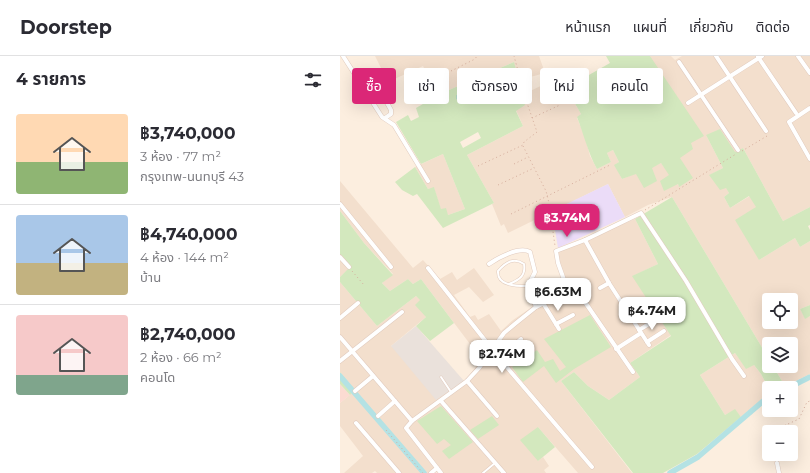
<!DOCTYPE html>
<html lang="th">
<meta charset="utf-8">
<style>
body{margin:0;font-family:Montserrat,"Noto Sans Thai",sans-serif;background:#f2f2f3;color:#2b2b33;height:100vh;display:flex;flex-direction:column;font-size:15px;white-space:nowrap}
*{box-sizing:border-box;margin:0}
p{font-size:13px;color:#7c7c81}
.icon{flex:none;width:22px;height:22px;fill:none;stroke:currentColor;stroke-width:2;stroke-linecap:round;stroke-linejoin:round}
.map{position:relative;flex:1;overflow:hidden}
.panel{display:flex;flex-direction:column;background:#fff;width:340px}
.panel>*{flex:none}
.hud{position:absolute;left:12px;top:12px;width:380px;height:36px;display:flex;gap:8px}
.fabs{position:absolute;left:422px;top:237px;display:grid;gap:8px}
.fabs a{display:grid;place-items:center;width:36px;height:36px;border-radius:4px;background:#fff;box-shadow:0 4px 16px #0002;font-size:20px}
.price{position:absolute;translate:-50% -34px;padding:0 9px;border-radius:8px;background:#fff;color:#222;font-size:13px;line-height:26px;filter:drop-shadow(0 1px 2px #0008)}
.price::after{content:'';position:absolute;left:50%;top:24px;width:12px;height:9px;margin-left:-6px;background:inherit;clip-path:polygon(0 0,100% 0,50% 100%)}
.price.active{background:#db2777;color:#fff}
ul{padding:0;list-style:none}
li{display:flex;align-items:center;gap:12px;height:100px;padding:0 16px}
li+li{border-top:1px solid #e1e1e2}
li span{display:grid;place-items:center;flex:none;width:112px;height:80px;border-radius:4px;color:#555}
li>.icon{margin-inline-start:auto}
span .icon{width:48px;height:48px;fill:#fffc;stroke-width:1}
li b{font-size:17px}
h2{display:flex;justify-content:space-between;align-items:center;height:48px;padding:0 16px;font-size:17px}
.chip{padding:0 14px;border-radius:4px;background:#fff;box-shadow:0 4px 16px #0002;font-size:14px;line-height:36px}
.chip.active{background:#db2777;color:#fff}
header{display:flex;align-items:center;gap:24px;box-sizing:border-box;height:56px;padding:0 20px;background:#fff;border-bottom:1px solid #e1e1e2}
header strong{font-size:19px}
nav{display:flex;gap:22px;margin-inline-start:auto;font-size:14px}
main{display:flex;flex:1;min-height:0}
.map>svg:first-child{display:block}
</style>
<header>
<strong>Doorstep</strong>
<nav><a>หน้าแรก</a><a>แผนที่</a><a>เกี่ยวกับ</a><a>ติดต่อ</a></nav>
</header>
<main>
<section class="panel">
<h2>4 รายการ<svg class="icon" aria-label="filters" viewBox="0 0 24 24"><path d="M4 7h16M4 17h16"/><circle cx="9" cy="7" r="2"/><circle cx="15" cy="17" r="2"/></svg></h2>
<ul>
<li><span style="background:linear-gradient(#ffd9b3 60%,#8fb573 0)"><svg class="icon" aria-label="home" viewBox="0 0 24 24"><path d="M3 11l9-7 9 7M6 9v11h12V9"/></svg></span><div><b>฿3,740,000</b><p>3 ห้อง · 77 m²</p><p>กรุงเทพ-นนทบุรี 43</p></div></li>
<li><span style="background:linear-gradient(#a9c7e8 60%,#c2b280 0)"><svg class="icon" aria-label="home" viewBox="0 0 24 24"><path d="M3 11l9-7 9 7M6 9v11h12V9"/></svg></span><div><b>฿4,740,000</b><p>4 ห้อง · 144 m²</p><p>บ้าน</p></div></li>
<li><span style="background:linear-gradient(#f6c9c9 75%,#7fa58c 0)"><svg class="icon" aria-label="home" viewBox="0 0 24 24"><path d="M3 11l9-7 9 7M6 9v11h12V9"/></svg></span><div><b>฿2,740,000</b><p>2 ห้อง · 66 m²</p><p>คอนโด</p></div></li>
</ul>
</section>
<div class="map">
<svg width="470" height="417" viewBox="0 0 470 417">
<rect width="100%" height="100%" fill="#fceedf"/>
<g fill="#f3dfcd" fill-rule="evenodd">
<path d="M35,0H199L205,17L183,23L188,36L205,28L208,38L226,32L241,58L237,62L245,81L250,100L257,113L271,106L267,97L273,94L279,106L275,109L282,123L321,107L339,130L340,101L310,0H331L335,4L342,0H470V151L443,165L403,92L395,97L366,79L383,112L370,119L386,131L389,137L384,141L390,152L410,140L417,151L419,204L455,182L460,191L470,185V249L460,253L465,262L470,260V318L445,330L433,310H451V288H429V303L332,141L308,149L285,161L268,128L168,177L164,168L161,170L152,148L154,147L127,99L183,70L176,54L174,6L102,37L97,21L90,24L83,10L48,26ZM429,244H451V266H429Z"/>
<path d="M103,98L125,153L108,159L101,154L94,132L88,133L75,111Z"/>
<path d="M0,125L73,212L83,204L100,223L112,216L117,224L134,212L154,239L143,246L129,231L114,239L130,261L135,259L138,264L149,258L161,275L173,264L201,245L225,234L214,197L295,163L318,208L293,220L331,279L290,307L300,321L269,344L248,330L234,316L221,325L292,417H238L198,371V405L203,401L209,410L204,414L206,417H103L100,412L93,417H37L35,415L32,417H4L23,400L0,370V347L12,337L13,332L0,316V226L37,270L76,240L81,244L86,261L51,290L124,325L142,304L81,223L73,228L68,223L50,235L42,227L53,218L24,187L0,155Z"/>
<path d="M0,199L11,211L0,221Z"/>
<path d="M395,297L406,312L413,308L421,318L429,333V338L401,361L395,354L385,359L360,319Z"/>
</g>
<path fill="#fcdbd2" d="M0,328L10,339L0,347Z"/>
<path fill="#eae1db" d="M76,270L124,325L96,344L51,290Z"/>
<path fill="#ebdcf8" d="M268,128L285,161L218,192L212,155Z"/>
<g fill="#d3e8be" fill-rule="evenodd">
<path d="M266,0H310L364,80L351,87L353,93L340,102L353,122L339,131L338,128L324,135L320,125L329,119L321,107L312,112L317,125L304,132L296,118L282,123L274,109L279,106L273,94L267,97L271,106L257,113C248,97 244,79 237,61L241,58L226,32L270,7Z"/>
<path d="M174,6L185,49L176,55L183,70L127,99L154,147L103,172L77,138L73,140L62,134L55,126L75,111L88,133L94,131L101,153L106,152L108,159L125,153L103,98L81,108L56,66L68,59L71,65L79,61L76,52L102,37ZM138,76L141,82L123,92L120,86Z"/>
<path d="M380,73L395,96L403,92L443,165L470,151V169L468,170L470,174V185L460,191L455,182L419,204L395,164L416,151L409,140L390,152L384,141L389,137L386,132L380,134L369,119L383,112L366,79Z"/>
<path d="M332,141L429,303V310H433L445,330L429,333L421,318L414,309L406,313L395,297L360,319L385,359L395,353L401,361L357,398L323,417H293L221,325L234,316L248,330L269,344L300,321L290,307L331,280L292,220L318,208L295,163Z"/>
<path d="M0,155L24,187L53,219L42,227L50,235L68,223L73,228L81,223L114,267L90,285L76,270L86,261L75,249L80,244L76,240L37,270L0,226V221L10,211L0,199Z"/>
<path d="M470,249V260L465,263L460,253Z"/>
<path d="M250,259L271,291L234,313L216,327L204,310L183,326L172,311L197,294L205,306L213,303L220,315L226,311L204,283Z"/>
<path d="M0,316L13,332L12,337L10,339L0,328Z"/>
<path d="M101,350L133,386L109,403L102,395L111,389L104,383L97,388L77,365Z"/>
<path d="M152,360L159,369L138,383L130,374Z"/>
<path d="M198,371L215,391L198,405L180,384Z"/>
</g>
<path fill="#b4e2e4" stroke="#9ad2d6" d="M131,34L133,39L131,43L120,47L117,43V39Z"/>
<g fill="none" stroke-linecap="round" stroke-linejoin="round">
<g stroke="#b4e2e4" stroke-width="5.5">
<path d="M0,320L84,417"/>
<path d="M448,332L470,321"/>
<path d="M330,417L358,401L429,340"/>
</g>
<g stroke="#e1cbbe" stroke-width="3">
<g id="service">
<path d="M169,228C179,224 186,220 184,208C174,201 166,206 158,215C157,230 176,230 188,230"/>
<path d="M101,321L111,336"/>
<path d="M143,417L155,407"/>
</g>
</g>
<g stroke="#e1cbbe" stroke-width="5">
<g id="minor">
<path d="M3,0L42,61L54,69L88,125"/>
<path d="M376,0L426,75"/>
<path d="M458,0L470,17"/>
<path d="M418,1L456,57"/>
<path d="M339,6L398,94"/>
<path d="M17,21L26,16"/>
<path d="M26,33L33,29L38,31L51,54V58L45,62"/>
<path d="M348,47L422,0"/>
<path d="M470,52L449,66L470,103"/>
<path d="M0,148L51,211"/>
<path d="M245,184L269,227L309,289"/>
<path d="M0,201L9,211"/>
<path d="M149,208C158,202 179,190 190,196L195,216L188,230L196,251"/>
<path d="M88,212L159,302L252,411"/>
<path d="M260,232L269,227"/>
<path d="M228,235L218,207L216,195L245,184L301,157L346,225L392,303L404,320"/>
<path d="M203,247L219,273"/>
<path d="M0,262L18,247"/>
<path d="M216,268L233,259"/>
<path d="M299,274L317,263"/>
<path d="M0,281L72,365"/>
<path d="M307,286L324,275"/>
<path d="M276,293L301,277"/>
<path d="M159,302L181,283"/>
<path d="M0,305L62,256"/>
<path d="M127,325L157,360"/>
<path d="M15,335L33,320"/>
<path d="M101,345L164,417"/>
<path d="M38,360L55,345"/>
<path d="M16,367L59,417"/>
<path d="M437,407L439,417"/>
<path d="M91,417L97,412"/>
<path d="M101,417L66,372L72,365L127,325L139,312L164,277L176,267L196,251L234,233H236L293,316"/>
</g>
</g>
<g stroke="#d5ac9b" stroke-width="1" stroke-dasharray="1 3" stroke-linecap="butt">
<path d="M111,15L135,3L137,0"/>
<path d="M192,62L220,49"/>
<path d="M183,90L206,135L209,147L215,190"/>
<path d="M402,95L427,80"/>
<path d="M174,108L188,101"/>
<path d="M138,110L183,89L184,86L197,76L186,44L174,0"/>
<path d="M158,129L194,112"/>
<path d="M305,154L396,98"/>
<path d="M171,158L270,109"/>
<path d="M12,215L24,229"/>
<path d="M46,374L83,417"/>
<path d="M430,376L459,363L467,346L470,345"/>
<path d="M429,377V378"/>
<path d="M434,398L436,403"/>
</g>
<use href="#service" stroke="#fff" stroke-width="2"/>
<use href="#minor" stroke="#fff" stroke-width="4"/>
</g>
</svg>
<div class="fabs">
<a><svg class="icon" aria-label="locate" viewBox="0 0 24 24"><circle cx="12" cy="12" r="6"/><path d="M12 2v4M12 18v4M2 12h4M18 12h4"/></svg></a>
<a><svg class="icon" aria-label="layers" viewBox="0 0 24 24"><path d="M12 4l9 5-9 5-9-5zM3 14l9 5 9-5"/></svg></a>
<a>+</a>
<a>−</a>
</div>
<b class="price active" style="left:227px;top:182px">฿3.74M</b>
<b class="price" style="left:218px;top:256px">฿6.63M</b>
<b class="price" style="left:312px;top:275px">฿4.74M</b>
<b class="price" style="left:162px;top:318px">฿2.74M</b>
<div class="hud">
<a class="chip active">ซื้อ</a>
<a class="chip">เช่า</a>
<a class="chip">ตัวกรอง</a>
<a class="chip">ใหม่</a>
<a class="chip">คอนโด</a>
</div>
</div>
</main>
